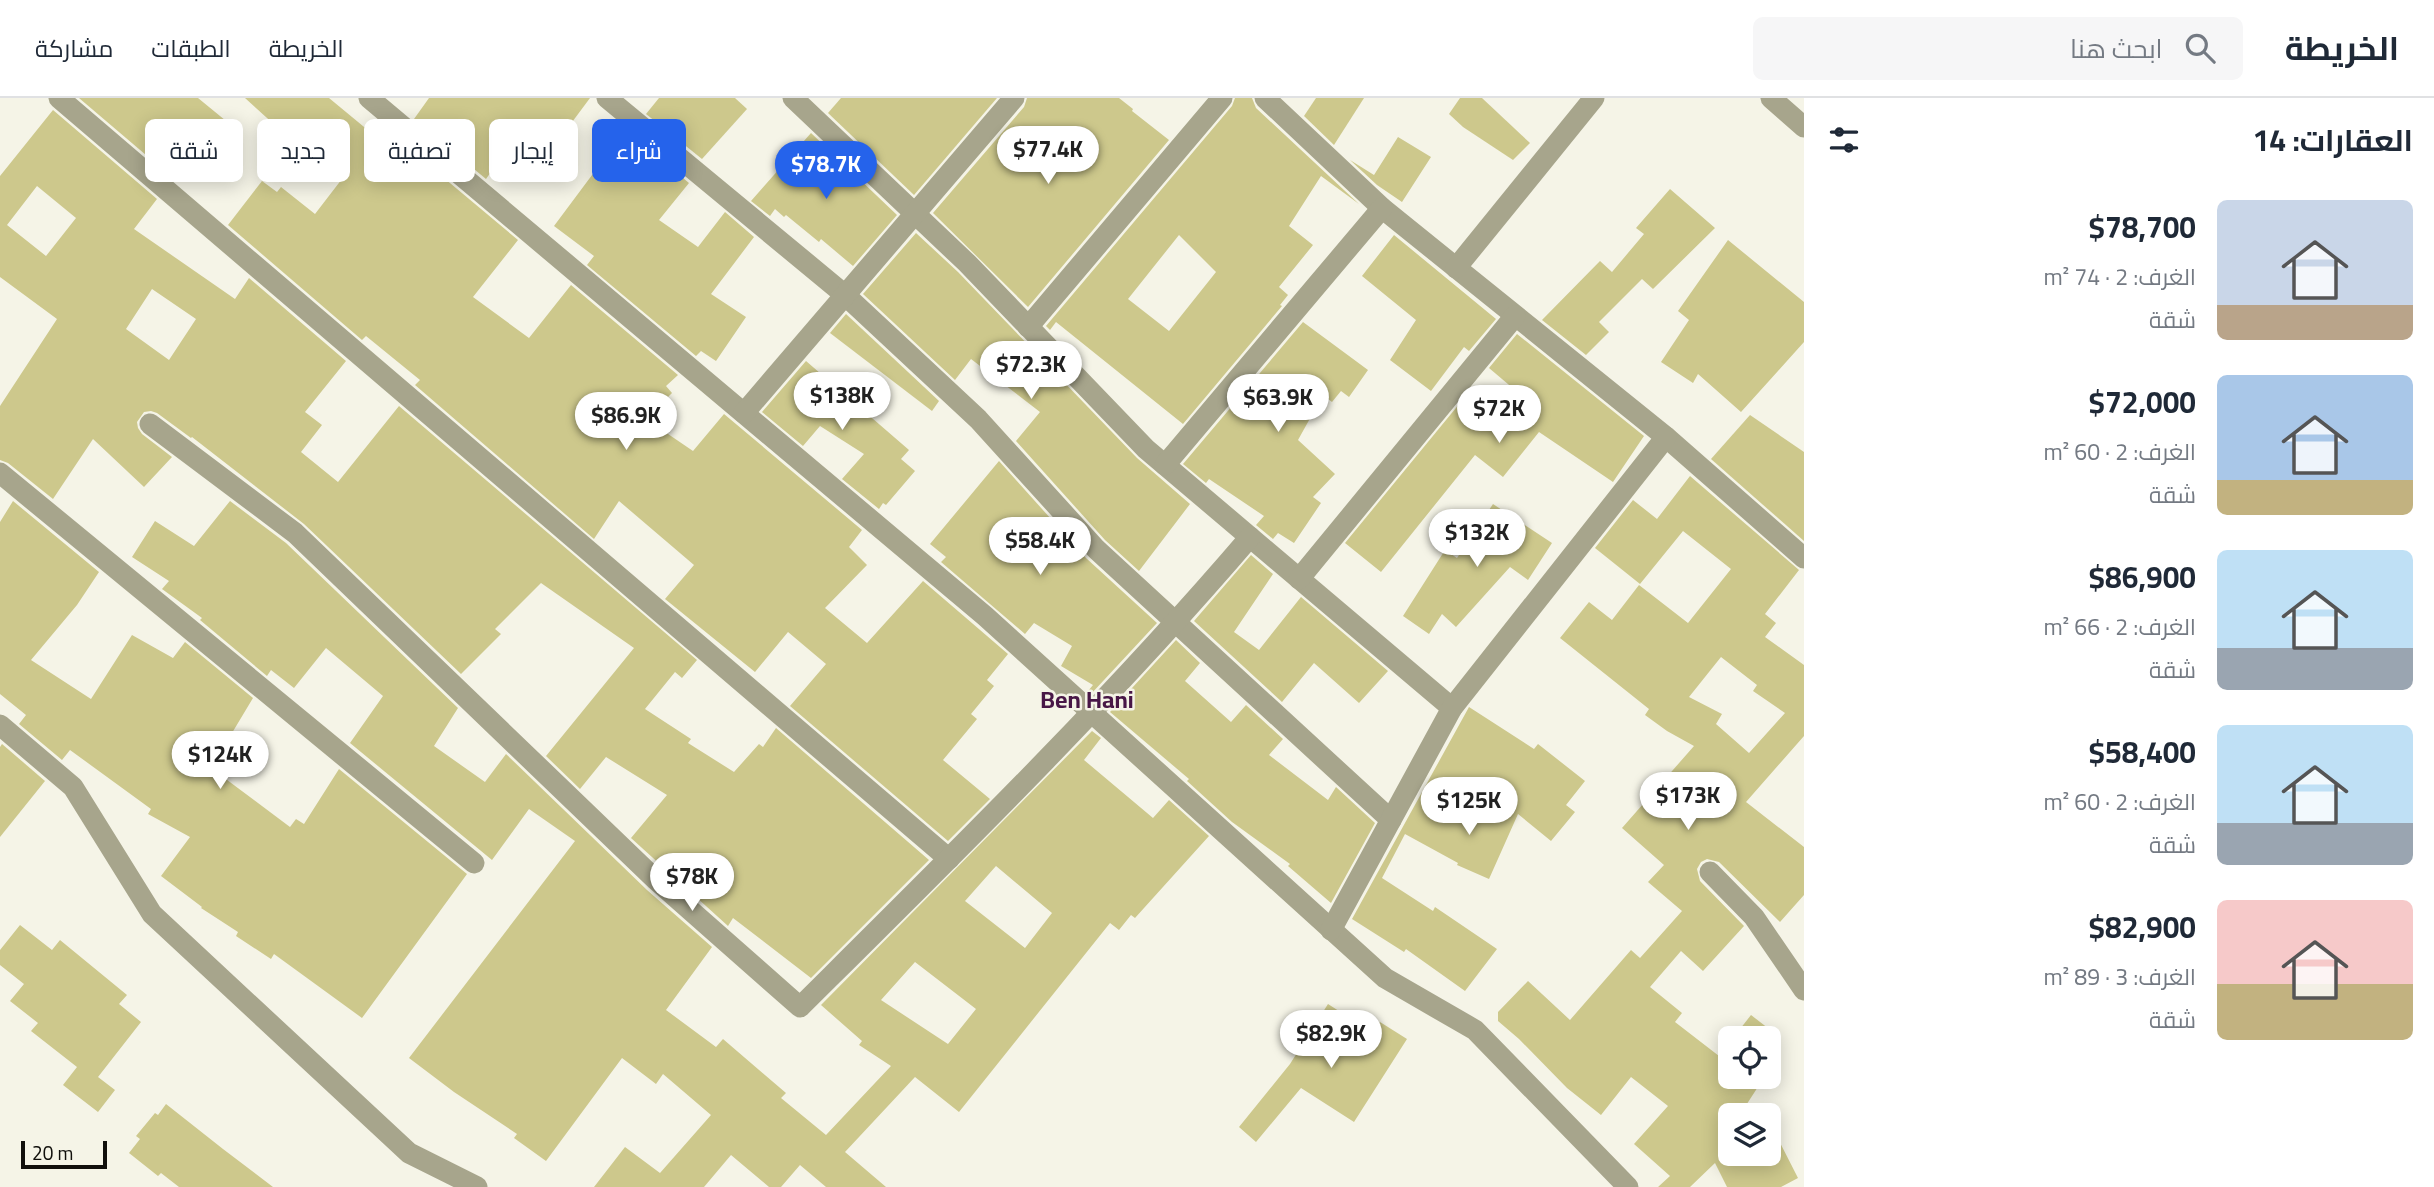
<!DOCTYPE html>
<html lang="ar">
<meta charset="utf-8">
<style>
body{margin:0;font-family:Georgia,Cairo,serif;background:#f6f6f7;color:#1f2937;direction:rtl;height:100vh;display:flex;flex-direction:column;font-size:26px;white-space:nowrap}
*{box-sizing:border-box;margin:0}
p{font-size:23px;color:#747a83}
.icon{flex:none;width:38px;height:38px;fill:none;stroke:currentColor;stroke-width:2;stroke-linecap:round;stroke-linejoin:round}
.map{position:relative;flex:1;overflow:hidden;direction:ltr}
.details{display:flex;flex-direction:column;background:#fff;width:630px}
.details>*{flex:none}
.guide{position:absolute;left:21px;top:21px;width:665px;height:63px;direction:rtl;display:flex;gap:14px}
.tools{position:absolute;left:1718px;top:928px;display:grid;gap:14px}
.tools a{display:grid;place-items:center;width:63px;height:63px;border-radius:10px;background:#fff;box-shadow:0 4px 18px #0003;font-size:35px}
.scale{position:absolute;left:21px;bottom:18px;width:86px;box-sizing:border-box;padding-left:7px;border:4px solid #11100c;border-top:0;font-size:19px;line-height:24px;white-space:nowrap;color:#11100c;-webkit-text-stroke:5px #f5f4e7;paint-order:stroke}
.price{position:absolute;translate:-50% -60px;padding:0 16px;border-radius:24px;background:#fff;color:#222;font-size:23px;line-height:46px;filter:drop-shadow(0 2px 4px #0008)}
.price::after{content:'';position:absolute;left:50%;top:42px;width:21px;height:16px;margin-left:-10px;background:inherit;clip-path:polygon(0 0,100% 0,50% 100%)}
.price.on{background:#2563eb;color:#fff}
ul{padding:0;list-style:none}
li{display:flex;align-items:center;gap:21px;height:175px;padding:0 21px}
li span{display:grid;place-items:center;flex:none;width:196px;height:140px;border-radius:10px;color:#555}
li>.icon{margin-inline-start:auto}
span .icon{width:84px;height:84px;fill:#fffc;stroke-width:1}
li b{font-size:30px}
h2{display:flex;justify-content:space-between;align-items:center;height:84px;padding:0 21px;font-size:30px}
.pill{padding:0 24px;border-radius:10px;background:#fff;box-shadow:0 4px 18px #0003;font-size:24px;line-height:63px}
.pill.on{background:#2563eb;color:#fff}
header{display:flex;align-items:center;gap:42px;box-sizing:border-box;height:98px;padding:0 35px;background:#fff;border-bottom:2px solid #e0e1e3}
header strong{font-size:33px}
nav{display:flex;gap:38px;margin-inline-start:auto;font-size:24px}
.search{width:490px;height:63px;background:#f6f6f7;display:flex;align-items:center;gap:18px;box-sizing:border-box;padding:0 24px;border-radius:10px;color:#747a83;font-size:26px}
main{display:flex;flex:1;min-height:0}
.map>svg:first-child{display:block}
</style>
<header>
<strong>الخريطة</strong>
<div class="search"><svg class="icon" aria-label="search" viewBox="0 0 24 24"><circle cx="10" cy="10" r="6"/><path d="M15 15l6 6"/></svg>ابحث هنا</div>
<nav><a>الخريطة</a><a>الطبقات</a><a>مشاركة</a></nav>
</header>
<main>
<section class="details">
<h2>العقارات: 14<svg class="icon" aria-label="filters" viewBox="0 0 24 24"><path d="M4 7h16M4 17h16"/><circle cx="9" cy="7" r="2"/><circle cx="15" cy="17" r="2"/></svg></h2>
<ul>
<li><span style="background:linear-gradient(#c9d6e8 75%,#b9a48a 0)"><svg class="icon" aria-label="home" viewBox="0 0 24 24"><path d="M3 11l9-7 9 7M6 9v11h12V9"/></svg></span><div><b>$78,700</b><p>الغرف: 2 · 74 m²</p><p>شقة</p></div></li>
<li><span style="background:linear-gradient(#a9c7e8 75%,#c2b280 0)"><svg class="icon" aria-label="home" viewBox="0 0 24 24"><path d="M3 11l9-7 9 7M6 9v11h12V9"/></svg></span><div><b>$72,000</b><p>الغرف: 2 · 60 m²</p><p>شقة</p></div></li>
<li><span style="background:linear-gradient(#bfe0f5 70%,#9aa5b1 0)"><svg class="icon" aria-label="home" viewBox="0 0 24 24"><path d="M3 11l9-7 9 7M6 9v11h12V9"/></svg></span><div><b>$86,900</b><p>الغرف: 2 · 66 m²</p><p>شقة</p></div></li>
<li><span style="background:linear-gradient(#bfe0f5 70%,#9aa5b1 0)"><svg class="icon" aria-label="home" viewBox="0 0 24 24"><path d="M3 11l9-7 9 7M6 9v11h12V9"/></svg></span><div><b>$58,400</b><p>الغرف: 2 · 60 m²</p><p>شقة</p></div></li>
<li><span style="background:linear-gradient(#f6c9c9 60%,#c2b280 0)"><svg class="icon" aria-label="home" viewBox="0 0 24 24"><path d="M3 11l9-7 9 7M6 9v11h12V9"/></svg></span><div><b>$82,900</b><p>الغرف: 3 · 89 m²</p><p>شقة</p></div></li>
</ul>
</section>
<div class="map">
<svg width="1804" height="1089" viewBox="0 0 1804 1089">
<rect width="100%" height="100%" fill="#f5f4e7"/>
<g fill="#cdc88c" fill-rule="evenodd">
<path d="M79,0H198L231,27L190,77L181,69L173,80Z"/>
<path d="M245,0H329L375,38L383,29L518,142L473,199L529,240L571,187L678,277L666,288L672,295L646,321L693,353L724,316L862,432L849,449L867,467L825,510L867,545L923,483L1008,556L987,582L994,588L971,616L977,621L943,662L990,701L948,743L790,608L826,566L788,534L755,574L665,501L694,467L619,403L594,441L415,287L420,282L366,238L362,242L228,127L262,83L277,94L281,89L315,116L345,77L281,25L277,29Z"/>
<path d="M429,0H590L558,43L527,23L486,81L414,21Z"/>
<path d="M659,0H735L747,11L702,61L646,16Z"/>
<path d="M841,0H997L914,97L828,15Z"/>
<path d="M1027,0H1119L1133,11L1132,13L1169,42L1028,209L933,115L1024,9Z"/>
<path d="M1235,0H1252L1256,10L1359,106L1321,78L1289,128L1313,147L1279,189L1288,197L1280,207L1282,208L1183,326L1056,224L1050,232L1046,228L1232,8ZM1179,137L1216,174L1169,233L1128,201Z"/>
<path d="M1316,0H1364L1334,47L1304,18Z"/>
<path d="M1460,0H1482L1530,45L1513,62L1463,29L1449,16Z"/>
<path d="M53,12L157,101L134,131L235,201L249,180L346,263L305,314L322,327L301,354L338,384L399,308L697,562L682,580L675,574L645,611L691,641L688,645L734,674L759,646L763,649L776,630L929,762L811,880L733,820L728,828L631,740L667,697L606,659L580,691L546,658L634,550L541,485L495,531L501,536L461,576L304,426L192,339L191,340L157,315L151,313L144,314L137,324L138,330L142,336L172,359L144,389L93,341L53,401L8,365L0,362V308L57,221L0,179V78ZM37,88L76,120L46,158L7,127ZM152,191L196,221L169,262L126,231Z"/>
<path d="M621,29L689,85L659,122L698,149L725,114L754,139L711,196L746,219L716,263L701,253L696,258L587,167L594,158L554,128L598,69L592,65Z"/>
<path d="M811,35L897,117L853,168L821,141L819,144L786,117L784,119L775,111L770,118L751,103Z"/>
<path d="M1398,39L1431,59L1402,104L1377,87L1350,62L1374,77Z"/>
<path d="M1670,91L1715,130L1653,191L1642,181L1599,224L1609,234L1586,257L1542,222L1600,163L1612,174L1644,136L1636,130Z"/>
<path d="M916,135L958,174L1137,360L1190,406L1139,473L1105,442L1016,343L1040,314L971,261L955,282L863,196Z"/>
<path d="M1394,137L1496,221L1469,253L1464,249L1431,293L1390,262L1416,222L1362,178Z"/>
<path d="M1728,142L1804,204V244L1741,314L1698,276L1693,285L1661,264L1689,222L1678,213Z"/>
<path d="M846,216L939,303L932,313L830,235Z"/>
<path d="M1303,224L1368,272L1349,299L1341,293L1332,304L1323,297L1298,342L1335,376L1313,399L1321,405L1294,445L1278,435L1273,441L1256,427L1264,418L1209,381L1206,385L1183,366Z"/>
<path d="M1517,236L1644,338L1613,384L1539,334L1503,379L1475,357L1381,474L1345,445L1460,305L1488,328L1515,292L1489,270Z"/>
<path d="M806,263L909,352L901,361L915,373L886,407L883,405L879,411L842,381L864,356L820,328L803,348L762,314Z"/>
<path d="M1750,317L1804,354V443L1711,361Z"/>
<path d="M999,363L1086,460L1157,525L1091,596L1088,593L1093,587L1061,568L1072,548L1034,525L1025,536L941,464L946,459L930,446Z"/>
<path d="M1690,378L1799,472L1765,516L1776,525L1765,539L1804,567V638L1746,704L1804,749V797L1780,824L1719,764L1707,761L1701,764L1697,771L1700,783L1744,828L1703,873L1681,853L1650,889L1682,915L1675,924L1719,958L1731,943V978H1765L1743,1012L1752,1017H1731V1055H1769V1028L1772,1029L1798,1080L1781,1089H1727L1715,1065L1690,1089H1658L1670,1078L1634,1046L1668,1008L1631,979L1601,1017L1567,990L1519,941L1498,923V914L1528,883L1570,922L1631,852L1640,860L1682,813L1648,784L1664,767L1622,730L1694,648L1667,633L1645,617L1649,611L1560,540L1589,504L1612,522L1639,487L1688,525L1731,471L1683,433L1640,486L1595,450L1633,402L1657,421ZM1721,559L1757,587L1753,593L1785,615L1749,655L1716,626L1722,616L1689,599Z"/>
<path d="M13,403L99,474L77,507L31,562L91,601L132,537L173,560L185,544L253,600L211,670L290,729L296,721L304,726L339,671L467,776L362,920L274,856L271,861L236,838L238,834L201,810L202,809L161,778L190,739L148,716L151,711L70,652L62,662L19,626L26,617L0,596V424Z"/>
<path d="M230,403L286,445L458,610L434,648L485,684L506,656L647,792L712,849L666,912L716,949L723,941L786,995L781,1000L826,1037L891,968L859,947L862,943L821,907L1092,633L1101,640L1084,662L1153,720L1169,702L1209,738L1135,820L1131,817L1119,832L1110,825L959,1014L915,979L845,1054L886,1089H826L800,1067L781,1089H769L731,1057L704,1089H594L625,1049L660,1075L711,1017L663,976L656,986L622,960L546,1063L514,1040L517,1036L454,994L409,960L575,743L529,711L492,762L350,645L383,598L326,550L294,590L271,572L267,578L200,522L202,520L162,491L169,483L132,459L155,423L194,448ZM996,768L1052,815L1025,850L965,803ZM915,864L976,911L948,946L881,902Z"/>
<path d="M1493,406L1552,445L1528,482L1510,469L1456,529L1442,516L1429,536L1403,518L1445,452L1457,460Z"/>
<path d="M1251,457L1273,476L1234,534L1259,552L1301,499L1388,573L1359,605L1314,565L1282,604L1194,523Z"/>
<path d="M1176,542L1200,565L1185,583L1231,624L1246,607L1283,641L1269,657L1328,702L1336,689L1375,725L1331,805L1288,768L1290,766L1232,724L1187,683L1189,681L1110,614Z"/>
<path d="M1469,609L1534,651L1538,646L1585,683L1566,707L1575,714L1551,743L1518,716L1489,781L1457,767L1458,765L1405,736L1382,780L1433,813L1435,809L1497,851L1465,893L1406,851L1404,854L1352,821Z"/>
<path d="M2,646L45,683L0,739V649Z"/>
<path d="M20,827L52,852L60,842L127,897L119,906L141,924L98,979L115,992L98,1014L63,987L77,969L31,933L38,925L10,903L24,886L0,867V852Z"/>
<path d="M1328,906L1373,935L1380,924L1407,941L1354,1024L1301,990L1256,1044L1239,1029L1290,966Z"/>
<path d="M1751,917L1773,934L1768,940H1733Z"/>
<path d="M166,1006L223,1051L273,1089H179L161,1075L158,1078L129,1055L140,1041L136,1038L155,1015L158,1017Z"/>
</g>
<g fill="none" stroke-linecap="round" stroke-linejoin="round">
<g stroke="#a7a58c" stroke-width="21">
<path d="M59,0L949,761"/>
<path d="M369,0L985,518L1385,880L1475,932L1628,1089"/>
<path d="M607,0L845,197L978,321L1096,451L1391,722"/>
<path d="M793,0L967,165L1146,351L1452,610"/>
<path d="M1265,0L1382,110L1666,339L1804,460"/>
<path d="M1771,0L1804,29"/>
<path d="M1456,170L1594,0"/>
<path d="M1028,229L1222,0"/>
<path d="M744,315L1014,0"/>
<path d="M150,326L295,435L656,782L800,909C954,756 1109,604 1250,439"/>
<path d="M1165,367L1382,110"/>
<path d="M0,375L474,765"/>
<path d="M1299,481L1515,218"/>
<path d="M0,627L73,689L152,816L409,1055L477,1089"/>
<path d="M1710,774L1754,819L1804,892"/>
<path d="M1331,832L1452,610L1666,339"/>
</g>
</g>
<g text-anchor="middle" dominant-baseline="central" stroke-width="5" stroke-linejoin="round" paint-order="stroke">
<g font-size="24" font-weight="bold" fill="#481747" stroke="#f5f4e7">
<text x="1087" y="601">Ben Hani</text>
</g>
</g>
</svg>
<div class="tools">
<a><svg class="icon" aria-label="locate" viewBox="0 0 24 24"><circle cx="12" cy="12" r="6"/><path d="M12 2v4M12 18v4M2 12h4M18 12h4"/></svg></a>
<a><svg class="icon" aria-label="layers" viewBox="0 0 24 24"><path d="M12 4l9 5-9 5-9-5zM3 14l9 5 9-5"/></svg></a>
</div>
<div class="scale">20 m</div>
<b class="price" style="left:1048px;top:88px">$77.4K</b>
<b class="price on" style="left:826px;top:103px">$78.7K</b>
<b class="price" style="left:1031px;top:303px">$72.3K</b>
<b class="price" style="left:842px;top:334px">$138K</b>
<b class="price" style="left:1278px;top:336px">$63.9K</b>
<b class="price" style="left:1499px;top:347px">$72K</b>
<b class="price" style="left:626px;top:354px">$86.9K</b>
<b class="price" style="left:1477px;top:471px">$132K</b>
<b class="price" style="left:1040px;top:479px">$58.4K</b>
<b class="price" style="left:220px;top:693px">$124K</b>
<b class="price" style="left:1688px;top:734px">$173K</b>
<b class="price" style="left:1469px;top:739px">$125K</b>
<b class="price" style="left:692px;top:815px">$78K</b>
<b class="price" style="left:1331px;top:972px">$82.9K</b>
<div class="guide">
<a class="pill on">شراء</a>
<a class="pill">إيجار</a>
<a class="pill">تصفية</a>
<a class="pill">جديد</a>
<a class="pill">شقة</a>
</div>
</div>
</main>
